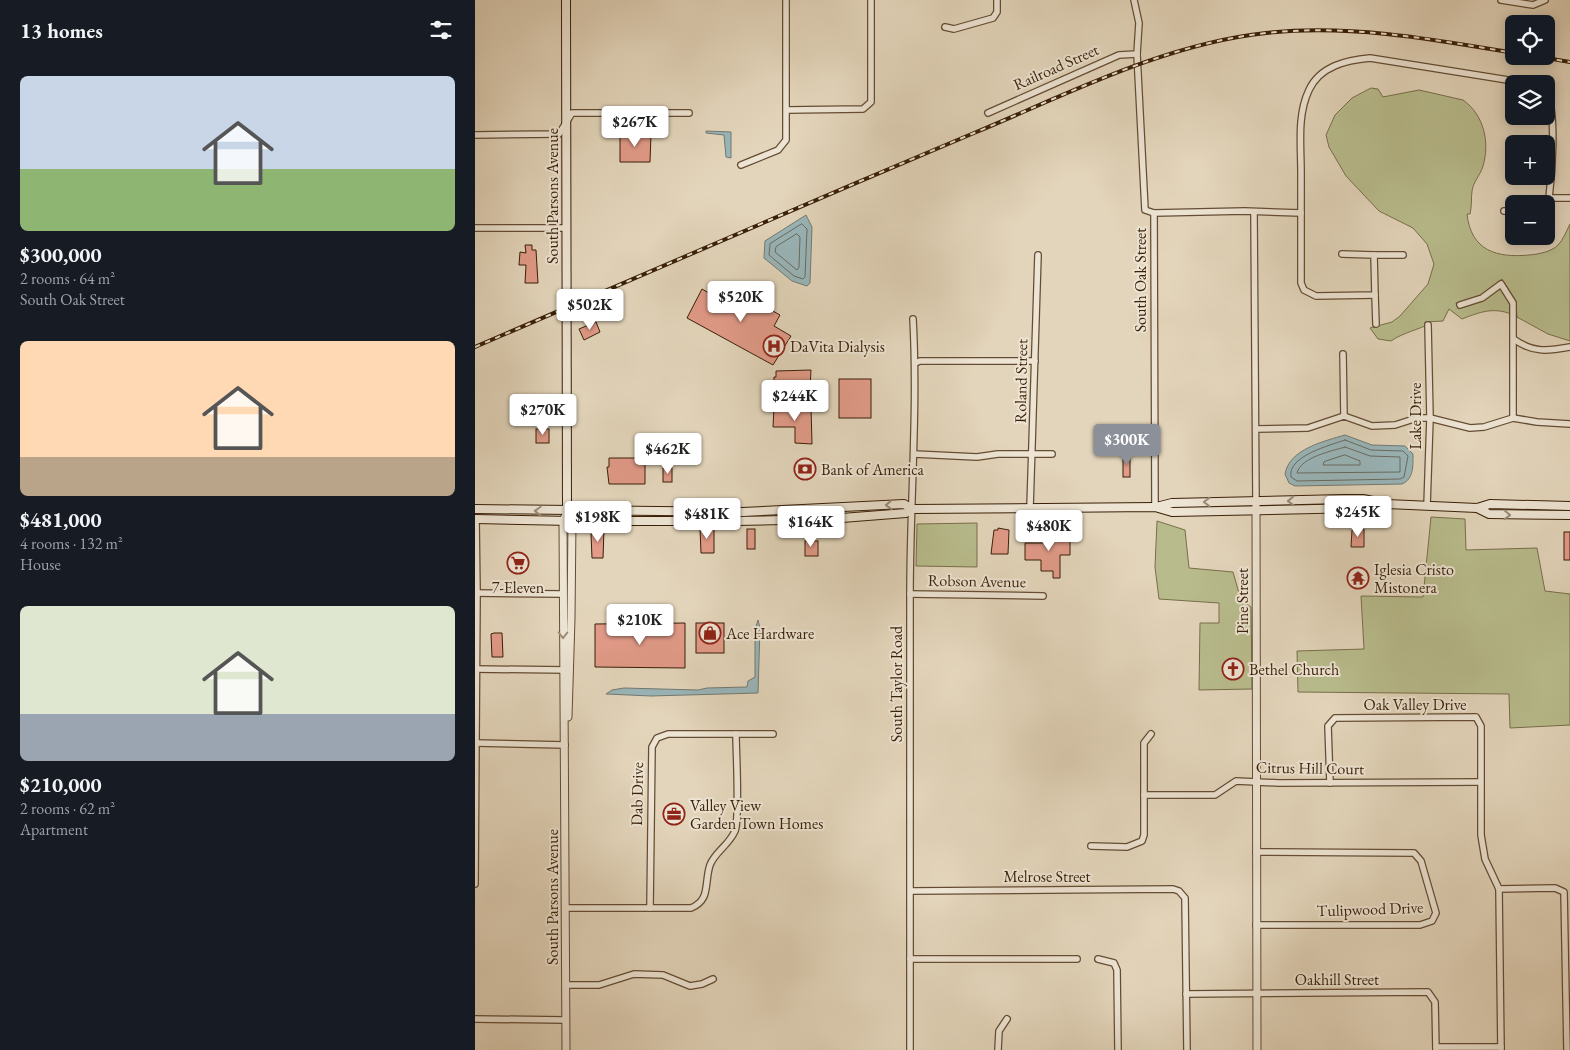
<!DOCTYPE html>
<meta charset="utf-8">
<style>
body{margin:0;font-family:"EB Garamond",serif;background:#20242c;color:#f1f3f6;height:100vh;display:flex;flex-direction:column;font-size:19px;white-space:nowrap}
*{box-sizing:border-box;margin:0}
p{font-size:16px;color:#9ea1a6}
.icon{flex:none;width:28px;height:28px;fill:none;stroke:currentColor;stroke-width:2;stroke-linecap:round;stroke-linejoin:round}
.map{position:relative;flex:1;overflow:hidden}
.details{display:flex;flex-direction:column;background:#171b24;width:475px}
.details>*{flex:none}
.buttons{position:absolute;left:1030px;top:15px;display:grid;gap:10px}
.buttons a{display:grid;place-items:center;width:50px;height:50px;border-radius:8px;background:#171b24;box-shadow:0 2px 12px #0003;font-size:25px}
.price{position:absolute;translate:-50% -42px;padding:0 11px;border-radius:5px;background:#fff;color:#222;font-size:16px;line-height:32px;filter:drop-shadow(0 1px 2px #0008)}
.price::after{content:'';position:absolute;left:50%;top:30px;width:15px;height:11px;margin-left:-8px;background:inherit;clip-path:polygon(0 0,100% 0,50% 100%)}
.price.active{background:#8c9099;color:#fff}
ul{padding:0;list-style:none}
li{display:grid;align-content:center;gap:10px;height:265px;padding:0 20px}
li span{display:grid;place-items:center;height:155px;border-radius:8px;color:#555}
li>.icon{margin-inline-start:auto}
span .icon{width:90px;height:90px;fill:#fffc;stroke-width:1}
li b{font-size:21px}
h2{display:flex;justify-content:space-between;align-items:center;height:60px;padding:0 20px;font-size:21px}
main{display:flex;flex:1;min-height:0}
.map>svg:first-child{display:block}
</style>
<main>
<section class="details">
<h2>13 homes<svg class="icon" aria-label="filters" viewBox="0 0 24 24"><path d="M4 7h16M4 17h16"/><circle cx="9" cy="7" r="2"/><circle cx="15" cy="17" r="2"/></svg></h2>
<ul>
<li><span style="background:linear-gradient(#c9d6e8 60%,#8fb573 0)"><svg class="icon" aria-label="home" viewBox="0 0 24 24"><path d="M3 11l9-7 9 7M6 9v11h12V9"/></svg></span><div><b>$300,000</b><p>2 rooms · 64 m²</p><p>South Oak Street</p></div></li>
<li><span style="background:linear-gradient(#ffd9b3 75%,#b9a48a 0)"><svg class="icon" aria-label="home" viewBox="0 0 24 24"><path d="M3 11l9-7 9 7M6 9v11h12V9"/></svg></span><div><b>$481,000</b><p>4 rooms · 132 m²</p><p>House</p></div></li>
<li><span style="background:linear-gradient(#dfe7d0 70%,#9aa5b1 0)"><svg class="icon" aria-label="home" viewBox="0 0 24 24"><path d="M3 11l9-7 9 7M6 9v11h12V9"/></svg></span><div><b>$210,000</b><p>2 rooms · 62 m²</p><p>Apartment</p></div></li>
</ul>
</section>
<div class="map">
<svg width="1095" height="1050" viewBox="0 0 1095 1050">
<rect width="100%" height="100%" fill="#e3d5bb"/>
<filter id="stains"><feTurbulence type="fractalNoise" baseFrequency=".004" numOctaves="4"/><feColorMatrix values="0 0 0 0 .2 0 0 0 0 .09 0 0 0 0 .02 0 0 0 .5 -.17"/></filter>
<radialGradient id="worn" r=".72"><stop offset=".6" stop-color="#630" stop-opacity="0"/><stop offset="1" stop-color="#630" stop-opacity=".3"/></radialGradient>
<g fill="#b8bc8d" stroke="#786e4a">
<path d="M896,88L903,89L908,97L944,90L988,100C1009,115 1015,142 1008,166C1006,174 998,182 997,191C996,198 997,206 995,214H992C996,251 1022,258 1054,255C1064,254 1076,252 1083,245C1088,240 1092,230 1095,224V341L1073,334L1042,317L1041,301L1027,279L1006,295L981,303L983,309L1008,301L1025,288L1035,304L1036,314C1018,307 1005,312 987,319L974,309L968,321L950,322V326C938,331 926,334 916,341L903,339L895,328L917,322L925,316L953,284L959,264L952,244L938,228L904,211L871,176L854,147L851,135L860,115L877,98Z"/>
<path d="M956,517L990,519L991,550L1062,548L1070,591L1095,594V725L1035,728L1034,694L823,692L822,651L889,649L886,596L948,597Z"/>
<path d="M682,521L710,530L714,568L758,572L766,600L776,607L777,689L724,690L725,623H744V603L684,599L680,567Z"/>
<path d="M502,523V567L441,566L442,524Z"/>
</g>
<g fill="#99b6ba" stroke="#737a72">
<path d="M231,131L256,132V158L251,157L249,135L231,133Z"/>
<path d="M331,215L337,227L335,283L332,286L317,281L289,258L290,241Z"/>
<path d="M870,435L897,445L930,446L938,454C938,465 939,479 927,484L820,486L814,483L810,474C814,449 850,441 870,435Z"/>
<path d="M283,620L285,628L283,693L176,696L131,694L137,690L149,688L223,690L232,688L272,687L273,681L280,677V630Z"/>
</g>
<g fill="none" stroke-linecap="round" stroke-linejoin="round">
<g stroke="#696a60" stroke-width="1">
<path d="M327,224L332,229L330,277L328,279L319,276L294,255L295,244Z"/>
<path d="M322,234L325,237L324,267L322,270L300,252L301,247Z"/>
<path d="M870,440L896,450L928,451L933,456L929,477L925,479L822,481L816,477C812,456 856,445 870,440Z"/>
<path d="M870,447L895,456L925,457V472L822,473C826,457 857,451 870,447Z"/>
<path d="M870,455L885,461V465H848L849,462Z"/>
</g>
</g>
<g fill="#e29b89" stroke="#391f07">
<path d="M145,134H176L175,162H145Z"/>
<path d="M50,245H57V250H61L63,283H50L51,265H44L45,252L51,253Z"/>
<path d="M257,288L305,315L299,326L316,336L298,365L212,318L227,289L249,302Z"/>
<path d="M121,322L125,332L109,340L104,329Z"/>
<path d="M336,370L335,388H299V377H301V371Z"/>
<rect x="364" y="379" width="32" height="39"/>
<path d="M299,407H336L337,444L320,443V427H298Z"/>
<rect x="61" y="429" width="13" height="14"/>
<rect x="648" y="454" width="7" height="23"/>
<path d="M134,458H170V484H134L132,467H134Z"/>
<path d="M328,461L329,463L333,461L341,472L325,479L319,471Z"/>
<rect x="188" y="468" width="9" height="14"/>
<path d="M574,525H584V541H595V555H585V578H578V571H566V560H550V543H574Z"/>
<path d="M225,528H239V553H226Z"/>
<path d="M523,528L534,530L533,554H516L519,530H523Z"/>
<path d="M118,529H129L128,558H117L116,534H118Z"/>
<rect x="272" y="529" width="8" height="20"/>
<path d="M889,529V547H876L877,530Z"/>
<rect x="1089" y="532" width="6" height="28"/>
<rect x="330" y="541" width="13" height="15"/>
<path d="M42,553L53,564L45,572L34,561Z"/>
<rect x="876" y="573" width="13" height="10"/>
<path d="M210,623V668L120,667V624Z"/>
<rect x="221" y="623" width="28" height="30"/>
<path d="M19,633H27L28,657H17L16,634Z"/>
</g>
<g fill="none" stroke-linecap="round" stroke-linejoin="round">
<g stroke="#644c34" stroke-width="8">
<g id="minor">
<path d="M659,0L664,23L662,54L670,210L679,213L770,211L826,213"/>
<path d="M1026,0L1058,5L1070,0"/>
<path d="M470,27L479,29L518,18L522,12V0"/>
<path d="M1071,91C1082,110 1077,174 1074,198"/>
<path d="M312,110L388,109L396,102V0"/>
<path d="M513,113L644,55L662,54"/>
<path d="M0,135L84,134L97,113H214"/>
<path d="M266,165L303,150L311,140V0"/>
<path d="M1068,204L1074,198H1095"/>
<path d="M1029,211L1039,212"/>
<path d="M679,213L680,507"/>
<path d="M779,213L781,502"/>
<path d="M0,228H91"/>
<path d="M867,254L899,255L900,295L841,296L829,290L826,283C826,246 826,209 826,172C826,145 822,115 834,90C845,66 872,60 895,58L1058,84"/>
<path d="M899,255H928"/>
<path d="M900,295L901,324"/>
<path d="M985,305L1007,298L1026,284L1038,303V418"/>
<path d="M1040,340C1059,353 1073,351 1095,347"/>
<path d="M868,354L869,416"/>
<path d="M440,363L445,361H560"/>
<path d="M781,429L833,428L869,416L897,426L920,425L942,418H955L995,428L1009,427L1038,418L1062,422L1095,424"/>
<path d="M439,454L502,457L523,454H577"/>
<path d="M952,506L955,418L953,325"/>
<path d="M555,508L563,255"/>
<path d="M0,593L87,594"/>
<path d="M435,594L568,596"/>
<path d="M0,669L92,670"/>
<path d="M0,743L90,745"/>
<path d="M855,783L853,726L860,718L1001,717L1006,726V835L1010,859L1024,889L1026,1050"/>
<path d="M669,795H740L761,781L804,783L1005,782"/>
<path d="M616,846L652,847L667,841L669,835V743L676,734"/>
<path d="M781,852L939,853L946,861L961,913L957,921L945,925H781"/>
<path d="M0,884L2,593L1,519"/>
<path d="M1024,889L1080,888L1089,892L1092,1050"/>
<path d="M436,891L698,889L704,891L710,898L712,1050"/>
<path d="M90,908H216C236,900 229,883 235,865C240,852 254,845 260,831C265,817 261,753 261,734"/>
<path d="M175,908L177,747L182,738L193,734H298"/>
<path d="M435,959H602"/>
<path d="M623,959L639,963L642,970L643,1050"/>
<path d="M91,985H124L159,974L188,975L215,986L227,984L238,979"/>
<path d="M711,994L953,992L960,1002L961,1050"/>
<path d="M0,1019L91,1020"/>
<path d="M961,1047H1026"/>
<path d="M435,1050V594C435,502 443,411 438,319"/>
<path d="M523,1050L524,1031L532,1019"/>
</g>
</g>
<g stroke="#644c34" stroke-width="9">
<g id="tertiary">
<path d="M781,502L782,1050"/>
<path d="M93,717L96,618L97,521L94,516"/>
<path d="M91,1050L88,521L92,512"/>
</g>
</g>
<g stroke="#391f07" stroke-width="10">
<g id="secondary">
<path d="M91,0L92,512"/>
<path d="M681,507L697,503L869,499H888L912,504L1002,508L1015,504L1095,506"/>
<path d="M1002,508L1014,514L1095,515"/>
<path d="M0,509L268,512L429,504L437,509L680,507L697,512L886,508L912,504"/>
<path d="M0,519L97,521H261L354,519L431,513L437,509"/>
</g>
</g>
<use href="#minor" stroke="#ede4d3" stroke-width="5.5"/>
<use href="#tertiary" stroke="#ede4d3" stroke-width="7"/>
<use href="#secondary" stroke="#ede4d3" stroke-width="8"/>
<g stroke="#391f07" stroke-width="4">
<g id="rail">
<path d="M1060,56L1095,62"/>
<path d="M0,347C166,276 332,203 499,133C593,94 689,44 791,33C874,24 957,39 1039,53"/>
</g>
</g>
<use href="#rail" stroke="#ede4d3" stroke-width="2" stroke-dasharray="5.5" stroke-linecap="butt"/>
</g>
<defs><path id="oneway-chevron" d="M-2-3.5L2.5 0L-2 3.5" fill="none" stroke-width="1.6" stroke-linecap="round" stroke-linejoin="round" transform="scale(1.25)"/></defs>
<g stroke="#9c8b77">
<use href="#oneway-chevron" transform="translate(816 501) rotate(178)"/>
<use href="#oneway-chevron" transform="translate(732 502) rotate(180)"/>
<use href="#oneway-chevron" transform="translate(414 505) rotate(178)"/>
<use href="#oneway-chevron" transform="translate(63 511) rotate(-178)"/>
<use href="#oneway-chevron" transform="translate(1032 515) rotate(2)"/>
<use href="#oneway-chevron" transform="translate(88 635) rotate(90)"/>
</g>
<defs>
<g id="hospital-ring" transform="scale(1.125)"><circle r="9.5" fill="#ede4d3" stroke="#8f2418" stroke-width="1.5"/><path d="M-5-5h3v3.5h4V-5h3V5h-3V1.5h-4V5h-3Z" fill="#8f2418"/></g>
<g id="bank-ring" transform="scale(1.125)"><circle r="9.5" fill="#ede4d3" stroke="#8f2418" stroke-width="1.5"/><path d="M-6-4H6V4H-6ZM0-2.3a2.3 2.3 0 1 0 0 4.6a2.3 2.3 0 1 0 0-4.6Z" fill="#8f2418"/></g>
<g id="supermarket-ring" transform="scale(1.125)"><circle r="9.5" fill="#ede4d3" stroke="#8f2418" stroke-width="1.5"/><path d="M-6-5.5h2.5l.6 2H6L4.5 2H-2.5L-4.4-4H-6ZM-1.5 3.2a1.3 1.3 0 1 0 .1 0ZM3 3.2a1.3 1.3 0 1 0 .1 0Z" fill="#8f2418"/></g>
<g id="temple-ring" transform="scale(1.125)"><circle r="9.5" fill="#ede4d3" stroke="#8f2418" stroke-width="1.5"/><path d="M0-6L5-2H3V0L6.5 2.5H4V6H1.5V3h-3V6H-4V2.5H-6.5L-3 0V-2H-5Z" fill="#8f2418"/></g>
<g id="shop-ring" transform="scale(1.125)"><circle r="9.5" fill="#ede4d3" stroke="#8f2418" stroke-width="1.5"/><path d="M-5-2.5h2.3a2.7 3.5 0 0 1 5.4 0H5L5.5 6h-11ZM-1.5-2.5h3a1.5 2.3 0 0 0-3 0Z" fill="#8f2418"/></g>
<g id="church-ring" transform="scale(1.125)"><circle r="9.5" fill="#ede4d3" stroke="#8f2418" stroke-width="1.5"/><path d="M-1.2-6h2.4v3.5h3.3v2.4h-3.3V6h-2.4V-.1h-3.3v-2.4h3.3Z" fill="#8f2418"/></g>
<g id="office-ring" transform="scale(1.125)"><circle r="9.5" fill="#ede4d3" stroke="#8f2418" stroke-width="1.5"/><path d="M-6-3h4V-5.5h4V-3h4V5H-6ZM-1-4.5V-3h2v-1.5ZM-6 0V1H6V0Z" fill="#8f2418"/></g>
</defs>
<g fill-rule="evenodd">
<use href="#hospital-ring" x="299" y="346"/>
<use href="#bank-ring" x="330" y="469"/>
<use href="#supermarket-ring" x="43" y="563"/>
<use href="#temple-ring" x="883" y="578"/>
<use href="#shop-ring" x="235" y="633"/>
<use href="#church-ring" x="758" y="669"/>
<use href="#office-ring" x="199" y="814"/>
</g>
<g text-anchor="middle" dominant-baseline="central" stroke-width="4" stroke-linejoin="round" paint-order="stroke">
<g font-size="16" fill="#391f07" stroke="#ede4d3">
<text transform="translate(581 67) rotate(-24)">Railroad Street</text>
<text transform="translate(77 196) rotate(-90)">South Parsons Avenue</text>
<text transform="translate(665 280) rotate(-90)">South Oak Street</text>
<text transform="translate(546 381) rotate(-89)">Roland Street</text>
<text transform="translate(940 416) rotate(-90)">Lake Drive</text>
<text transform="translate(502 581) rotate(1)">Robson Avenue</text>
<text transform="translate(767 601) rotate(-90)">Pine Street</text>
<text transform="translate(421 684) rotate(-90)">South Taylor Road</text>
<text x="940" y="704">Oak Valley Drive</text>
<text transform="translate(835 768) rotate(1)">Citrus Hill Court</text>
<text transform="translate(162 794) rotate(-89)">Dab Drive</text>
<text x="572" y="876">Melrose Street</text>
<text transform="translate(77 897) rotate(-90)">South Parsons Avenue</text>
<text transform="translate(895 909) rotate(-2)">Tulipwood Drive</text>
<text x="862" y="979">Oakhill Street</text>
</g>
<g font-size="16" fill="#391f07" stroke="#ede4d3" text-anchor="start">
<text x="315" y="346">DaVita Dialysis</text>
<text x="346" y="469">Bank of America</text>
<text x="899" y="569">Iglesia Cristo<tspan x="899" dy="18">Mistonera</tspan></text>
<text x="43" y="587" text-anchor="middle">7-Eleven</text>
<text x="251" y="633">Ace Hardware</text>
<text x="774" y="669">Bethel Church</text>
<text x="215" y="805">Valley View<tspan x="215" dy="18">Garden Town Homes</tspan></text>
</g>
</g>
<rect width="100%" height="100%" filter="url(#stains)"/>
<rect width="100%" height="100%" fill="url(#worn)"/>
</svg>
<div class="buttons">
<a><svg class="icon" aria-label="locate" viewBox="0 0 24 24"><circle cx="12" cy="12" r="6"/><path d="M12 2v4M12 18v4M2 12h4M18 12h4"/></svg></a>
<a><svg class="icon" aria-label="layers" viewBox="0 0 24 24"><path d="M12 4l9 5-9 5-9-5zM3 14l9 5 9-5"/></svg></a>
<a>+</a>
<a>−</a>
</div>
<b class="price" style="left:160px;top:148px">$267K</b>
<b class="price" style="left:266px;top:323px">$520K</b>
<b class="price" style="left:115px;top:331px">$502K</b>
<b class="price" style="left:320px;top:422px">$244K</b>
<b class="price" style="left:68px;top:436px">$270K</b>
<b class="price active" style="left:652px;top:466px">$300K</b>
<b class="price" style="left:193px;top:475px">$462K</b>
<b class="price" style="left:883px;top:538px">$245K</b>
<b class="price" style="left:232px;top:540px">$481K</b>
<b class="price" style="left:123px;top:543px">$198K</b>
<b class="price" style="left:336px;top:548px">$164K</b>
<b class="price" style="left:574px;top:552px">$480K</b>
<b class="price" style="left:165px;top:646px">$210K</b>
</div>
</main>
